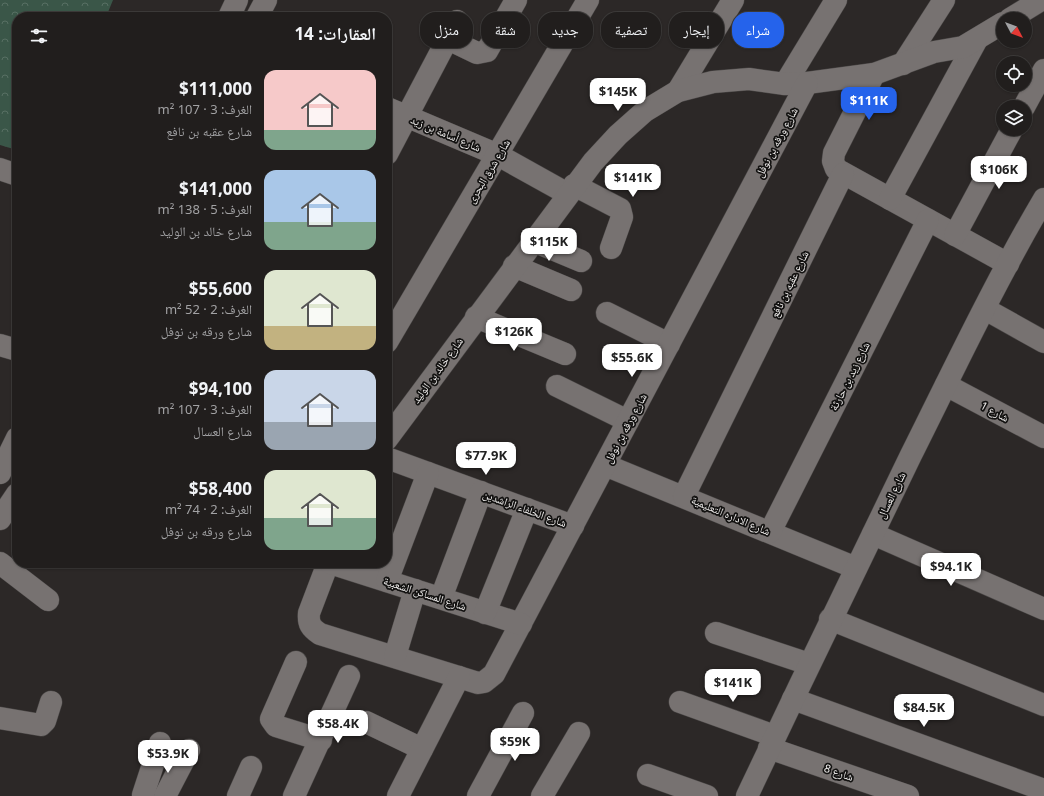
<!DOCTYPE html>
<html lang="ar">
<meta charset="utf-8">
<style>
body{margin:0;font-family:"Noto Sans","Noto Naskh Arabic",sans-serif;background:#292726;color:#f1f3f6;direction:rtl;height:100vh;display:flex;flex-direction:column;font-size:15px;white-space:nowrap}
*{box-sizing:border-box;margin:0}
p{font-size:13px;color:#a2a2a4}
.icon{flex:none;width:22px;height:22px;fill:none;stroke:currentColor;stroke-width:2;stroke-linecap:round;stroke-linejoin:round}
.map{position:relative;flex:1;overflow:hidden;direction:ltr}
.details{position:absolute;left:12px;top:12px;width:380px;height:556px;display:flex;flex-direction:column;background:#211e1d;border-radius:16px;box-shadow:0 1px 3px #0004,0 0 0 1px #3e3c3b;direction:rtl}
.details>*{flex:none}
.guide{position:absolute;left:404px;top:12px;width:380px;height:36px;direction:rtl;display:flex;gap:8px}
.needle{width:26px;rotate:131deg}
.controls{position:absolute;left:996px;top:12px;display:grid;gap:8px}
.controls a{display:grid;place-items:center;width:36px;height:36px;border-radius:50%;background:#211e1d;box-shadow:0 1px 3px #0004,0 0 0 1px #3e3c3b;font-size:20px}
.price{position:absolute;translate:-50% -34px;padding:0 9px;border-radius:8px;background:#fff;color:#222;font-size:13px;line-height:26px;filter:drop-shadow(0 1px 2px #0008)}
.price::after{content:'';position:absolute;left:50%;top:24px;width:12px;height:9px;margin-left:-6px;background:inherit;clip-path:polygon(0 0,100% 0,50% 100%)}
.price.on{background:#2563eb;color:#fff}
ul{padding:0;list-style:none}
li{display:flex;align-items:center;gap:12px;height:100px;padding:0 16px}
li span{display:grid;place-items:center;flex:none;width:112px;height:80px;border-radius:12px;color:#555}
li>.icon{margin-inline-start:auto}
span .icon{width:48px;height:48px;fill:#fffc;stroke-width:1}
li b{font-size:17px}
h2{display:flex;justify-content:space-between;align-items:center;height:48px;padding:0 16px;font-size:17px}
.chip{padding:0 14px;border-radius:16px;background:#211e1d;box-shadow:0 1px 3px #0004,0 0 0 1px #3e3c3b;font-size:14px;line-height:36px}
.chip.on{background:#2563eb;color:#fff}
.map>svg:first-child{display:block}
</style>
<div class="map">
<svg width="1044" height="796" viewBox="0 0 1044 796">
<defs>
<pattern id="forest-crowns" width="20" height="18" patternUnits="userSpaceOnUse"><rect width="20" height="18" fill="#3a5648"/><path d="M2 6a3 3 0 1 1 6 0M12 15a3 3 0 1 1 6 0" fill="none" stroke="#576f63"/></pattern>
</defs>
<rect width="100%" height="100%" fill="#2c2827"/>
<path fill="url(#forest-crowns)" d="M0,0H113L106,17H17V150L0,145Z"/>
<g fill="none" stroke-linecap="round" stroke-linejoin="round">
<g stroke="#4a4746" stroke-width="23">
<g id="minor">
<path d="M229,17L237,0"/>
<path d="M257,17L266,0"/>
<path d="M1010,19L1041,0"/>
<path d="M448,39L477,53L487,51L516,0"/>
<path d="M903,64L944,0"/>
<path d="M874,74L834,153L833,161L836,169L1008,264"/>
<path d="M785,84L836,0"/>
<path d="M678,91L733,0"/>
<path d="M1024,107L1044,70"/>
<path d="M387,108L498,155L568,194"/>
<path d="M387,154L457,21"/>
<path d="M0,169L17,175"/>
<path d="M574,185L620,209L622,217L611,248"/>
<path d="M890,199L976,41"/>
<path d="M955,235L1012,129"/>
<path d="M533,241L581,261"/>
<path d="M514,266L571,290"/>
<path d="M985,309L1044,342"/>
<path d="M607,313L669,344"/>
<path d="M476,317L565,354"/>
<path d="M387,342L588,0"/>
<path d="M0,345L17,350"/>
<path d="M946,385L1044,437"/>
<path d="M557,386L628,421"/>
<path d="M387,439L593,162L618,135L645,111L678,91L713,82L749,79L785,84L807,83L874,74L934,52L963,47L1003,23"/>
<path d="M387,458L573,526"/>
<path d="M605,465L856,568"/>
<path d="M0,473L17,438"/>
<path d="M684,496L843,174"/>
<path d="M0,519L17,494"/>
<path d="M770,532L928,220"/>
<path d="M873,534L1044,609"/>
<path d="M0,563L48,600"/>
<path d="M328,563L309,613C308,624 311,628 320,634L478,683L484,682L494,674L807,83"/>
<path d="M330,563L521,624"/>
<path d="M387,581L428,473"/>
<path d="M441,598L481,492"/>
<path d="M485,613L527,509"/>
<path d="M830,619L1044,705"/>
<path d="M716,633L809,664"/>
<path d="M395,656L415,590"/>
<path d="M296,662L271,719L276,726L321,740"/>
<path d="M793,699L1044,790"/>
<path d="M680,702L775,736"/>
<path d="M0,718L41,725L45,721L51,702"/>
<path d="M366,722L422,749"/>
<path d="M769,748L908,796"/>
<path d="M648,775L707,796"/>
<path d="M143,795L160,743"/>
<path d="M165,796L189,750"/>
<path d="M238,796L251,767"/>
<path d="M294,796L349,676"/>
<path d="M398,796L459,677"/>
<path d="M478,796L523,713"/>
<path d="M542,796L579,733"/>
<path d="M747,796C801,682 856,568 911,455C954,369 995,282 1044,199"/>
</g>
</g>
<use href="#minor" stroke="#777271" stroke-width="22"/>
</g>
<g text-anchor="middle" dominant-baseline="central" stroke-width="3.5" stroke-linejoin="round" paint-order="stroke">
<g font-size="11" fill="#f3f1f0" stroke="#131211">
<text transform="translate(446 133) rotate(23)">شارع أسامة بن زيد</text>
<text transform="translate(776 142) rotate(-62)">شارع ورقه بن نوفل</text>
<text transform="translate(488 171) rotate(-59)">شارع شرق البحرى</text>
<text transform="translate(789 284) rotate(-64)">شارع عقبه بن نافع</text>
<text transform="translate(437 370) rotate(-54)">شارع خالد بن الوليد</text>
<text transform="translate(849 376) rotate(-63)">شارع زيد بن حارثة</text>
<text transform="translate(995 411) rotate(28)">شارع 1</text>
<text transform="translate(625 428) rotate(-62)">شارع ورقه بن نوفل</text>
<text transform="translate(891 495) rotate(-64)">شارع العسال</text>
<text transform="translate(525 508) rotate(20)">شارع الخلفاء الراشدين</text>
<text transform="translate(731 515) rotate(23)">شارع الاداره التعليمية</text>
<text transform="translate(425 593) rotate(18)">شارع المساكن الشعبية</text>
<text transform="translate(839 772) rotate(19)">شارع 8</text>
</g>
</g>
</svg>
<div class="controls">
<a><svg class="needle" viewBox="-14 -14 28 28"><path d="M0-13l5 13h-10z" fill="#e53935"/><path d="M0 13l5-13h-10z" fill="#a2a2a4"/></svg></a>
<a><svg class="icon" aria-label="locate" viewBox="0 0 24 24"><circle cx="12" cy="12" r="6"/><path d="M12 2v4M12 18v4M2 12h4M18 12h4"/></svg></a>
<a><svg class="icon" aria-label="layers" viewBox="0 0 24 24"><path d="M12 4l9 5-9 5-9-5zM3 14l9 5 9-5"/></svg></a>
</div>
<b class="price" style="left:618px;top:112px">$145K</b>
<b class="price on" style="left:869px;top:121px">$111K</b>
<b class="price" style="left:999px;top:190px">$106K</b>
<b class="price" style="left:633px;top:198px">$141K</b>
<b class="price" style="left:549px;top:262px">$115K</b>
<b class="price" style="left:514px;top:352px">$126K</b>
<b class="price" style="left:632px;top:378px">$55.6K</b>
<b class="price" style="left:486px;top:476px">$77.9K</b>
<b class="price" style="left:951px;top:587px">$94.1K</b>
<b class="price" style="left:733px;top:703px">$141K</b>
<b class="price" style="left:924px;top:728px">$84.5K</b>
<b class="price" style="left:338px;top:744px">$58.4K</b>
<b class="price" style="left:515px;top:762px">$59K</b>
<b class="price" style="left:168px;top:774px">$53.9K</b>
<div class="guide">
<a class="chip on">شراء</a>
<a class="chip">إيجار</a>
<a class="chip">تصفية</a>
<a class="chip">جديد</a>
<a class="chip">شقة</a>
<a class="chip">منزل</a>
</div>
<section class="details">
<h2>العقارات: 14<svg class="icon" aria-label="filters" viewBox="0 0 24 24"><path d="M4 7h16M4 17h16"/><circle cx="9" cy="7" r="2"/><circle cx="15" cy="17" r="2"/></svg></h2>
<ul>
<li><span style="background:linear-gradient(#f6c9c9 75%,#7fa58c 0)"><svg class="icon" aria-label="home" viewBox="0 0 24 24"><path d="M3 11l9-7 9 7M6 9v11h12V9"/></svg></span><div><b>$111,000</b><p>الغرف: 3 · 107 m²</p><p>شارع عقبه بن نافع</p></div></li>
<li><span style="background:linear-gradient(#a9c7e8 65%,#7fa58c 0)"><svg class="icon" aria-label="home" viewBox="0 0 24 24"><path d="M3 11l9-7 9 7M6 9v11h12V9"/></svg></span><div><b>$141,000</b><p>الغرف: 5 · 138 m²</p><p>شارع خالد بن الوليد</p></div></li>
<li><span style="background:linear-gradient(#dfe7d0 70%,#c2b280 0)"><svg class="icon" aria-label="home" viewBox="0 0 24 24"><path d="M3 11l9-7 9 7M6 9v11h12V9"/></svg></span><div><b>$55,600</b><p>الغرف: 2 · 52 m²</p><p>شارع ورقه بن نوفل</p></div></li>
<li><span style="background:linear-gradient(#c9d6e8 65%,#9aa5b1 0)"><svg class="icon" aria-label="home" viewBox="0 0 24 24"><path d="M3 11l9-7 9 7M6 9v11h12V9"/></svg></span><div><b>$94,100</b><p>الغرف: 3 · 107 m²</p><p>شارع العسال</p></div></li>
<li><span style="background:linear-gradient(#dfe7d0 60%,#7fa58c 0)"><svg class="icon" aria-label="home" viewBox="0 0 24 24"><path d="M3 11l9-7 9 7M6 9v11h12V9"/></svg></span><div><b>$58,400</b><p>الغرف: 2 · 74 m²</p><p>شارع ورقه بن نوفل</p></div></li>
</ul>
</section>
</div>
